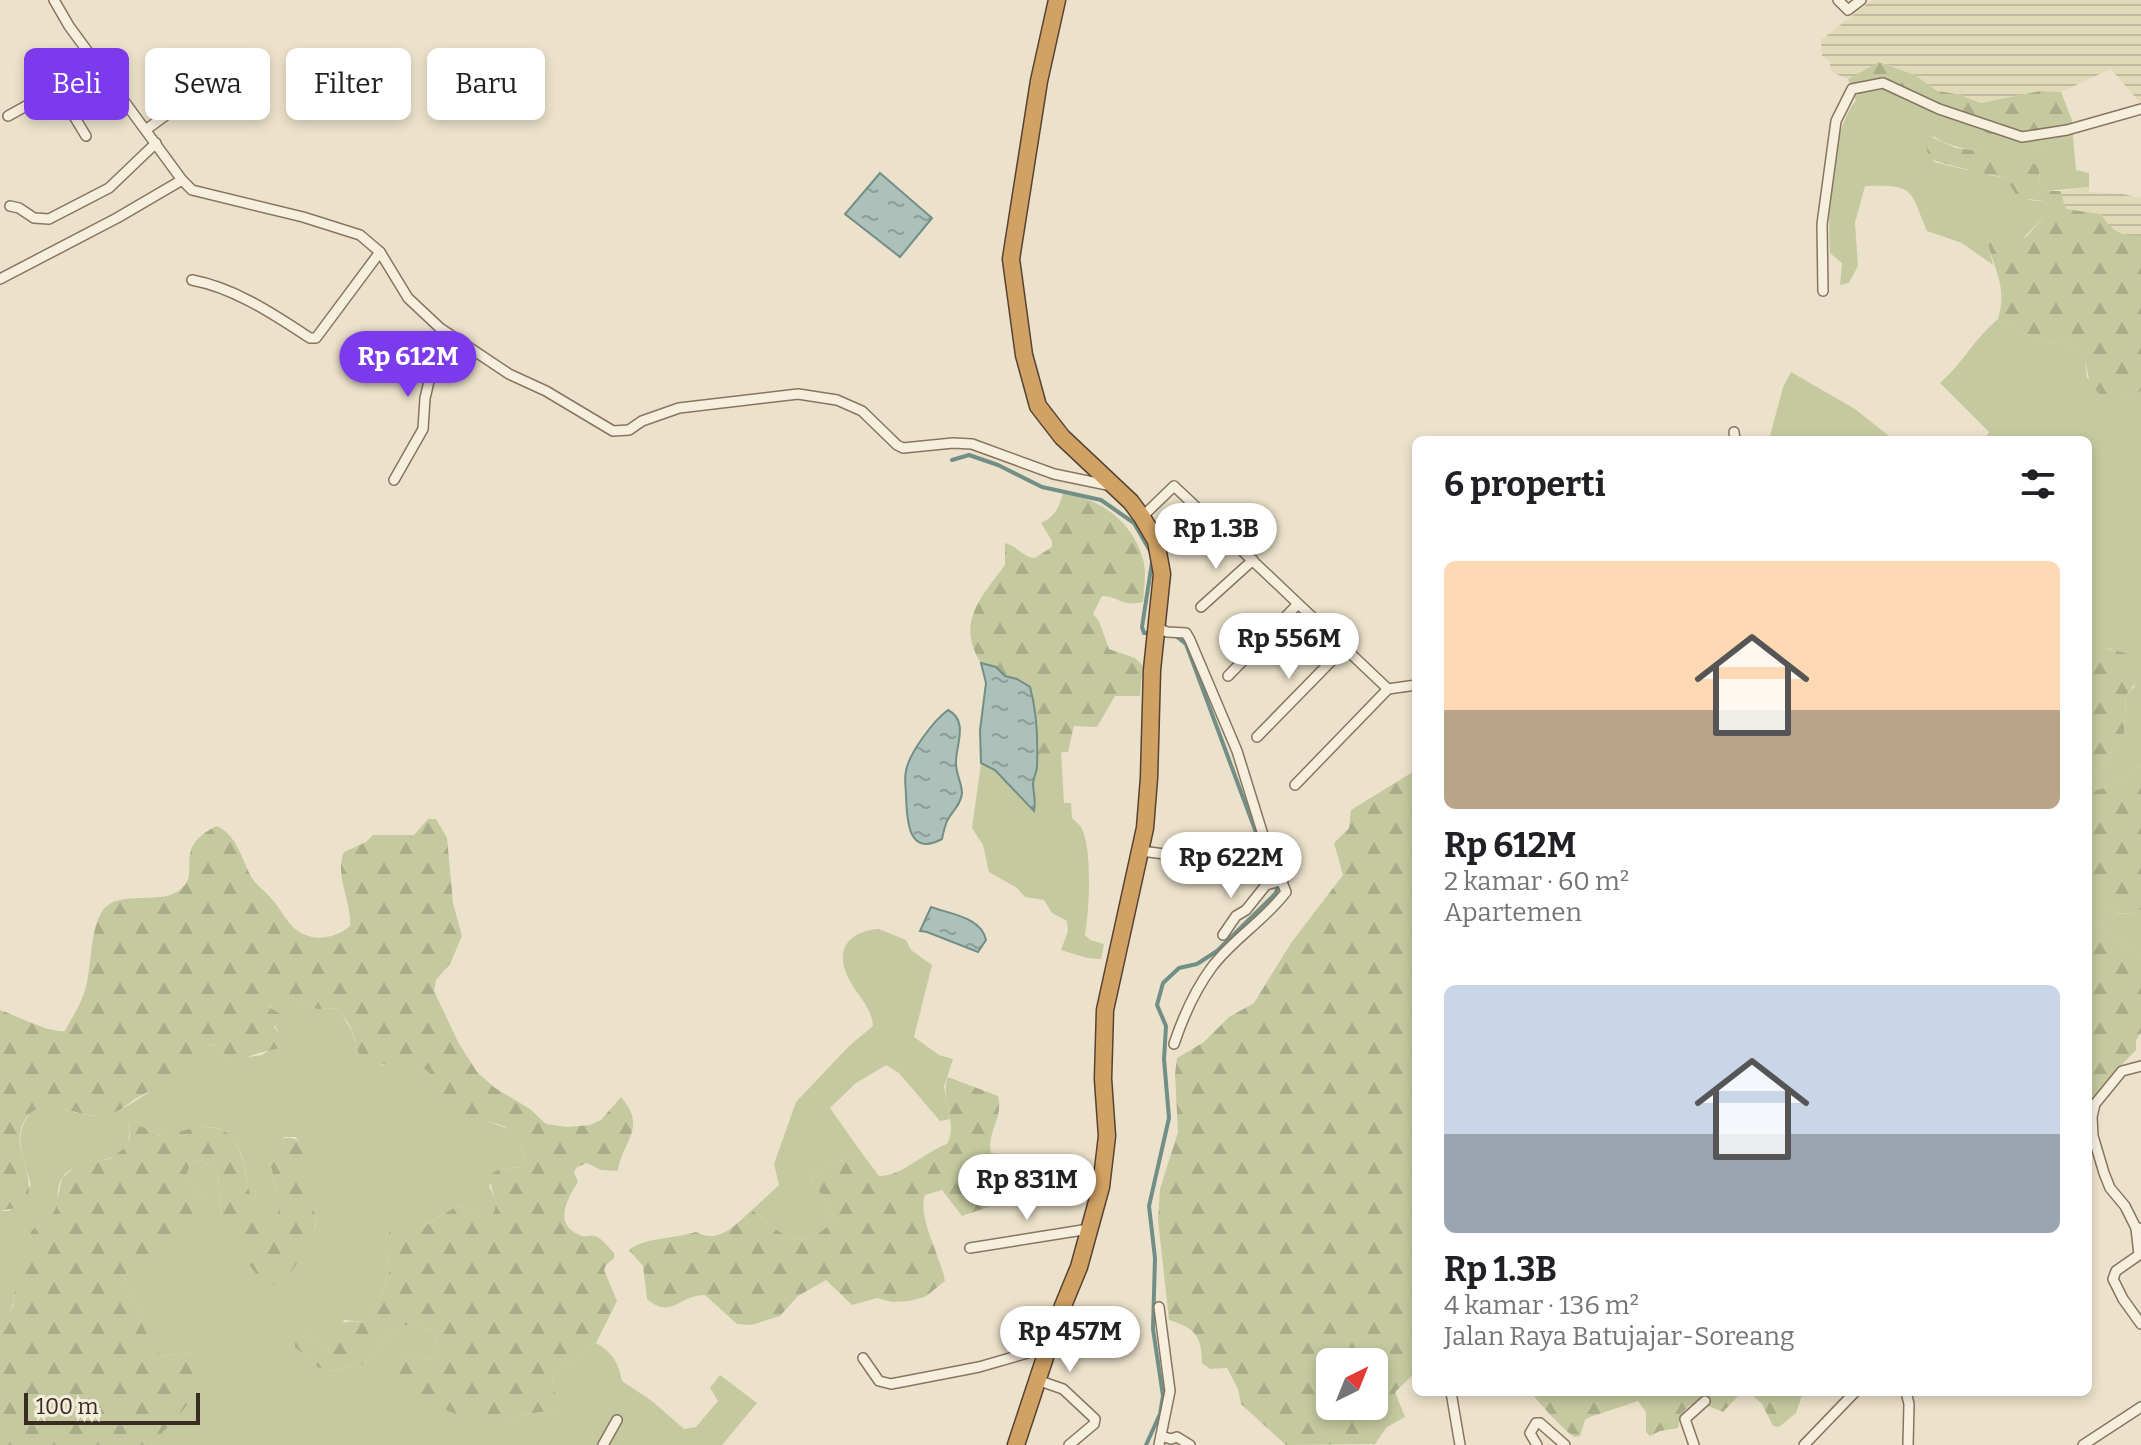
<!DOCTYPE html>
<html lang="id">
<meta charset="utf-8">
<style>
body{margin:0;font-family:Bitter,serif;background:#f6f6f6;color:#202124;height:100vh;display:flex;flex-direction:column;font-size:30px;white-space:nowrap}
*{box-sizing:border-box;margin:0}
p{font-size:26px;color:#757577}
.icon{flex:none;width:44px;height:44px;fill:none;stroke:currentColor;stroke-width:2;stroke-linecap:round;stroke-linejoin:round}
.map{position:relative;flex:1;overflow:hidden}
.side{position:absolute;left:1412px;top:436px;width:680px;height:960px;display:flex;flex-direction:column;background:#fff;border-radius:12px;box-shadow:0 4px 12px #0003}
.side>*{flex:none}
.top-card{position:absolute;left:24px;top:48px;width:760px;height:72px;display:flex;gap:16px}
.needle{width:52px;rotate:43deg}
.buttons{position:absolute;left:1316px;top:1348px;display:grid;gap:16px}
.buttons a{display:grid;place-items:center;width:72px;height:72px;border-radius:12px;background:#fff;box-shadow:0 4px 12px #0003;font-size:40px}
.scale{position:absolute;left:24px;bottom:20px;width:176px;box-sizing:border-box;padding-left:8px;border:4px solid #392d22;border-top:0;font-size:22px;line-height:28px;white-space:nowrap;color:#392d22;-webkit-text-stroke:6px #f3ecda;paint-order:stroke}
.price{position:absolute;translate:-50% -68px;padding:0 18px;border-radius:28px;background:#fff;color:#222;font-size:26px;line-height:52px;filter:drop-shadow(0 2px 4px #0008)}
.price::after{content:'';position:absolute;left:50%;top:48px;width:24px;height:18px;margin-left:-12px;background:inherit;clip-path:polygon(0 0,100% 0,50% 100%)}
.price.active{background:#7c3aed;color:#fff}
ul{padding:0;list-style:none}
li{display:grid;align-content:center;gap:16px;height:424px;padding:0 32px}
li span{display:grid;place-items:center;height:248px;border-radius:12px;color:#555}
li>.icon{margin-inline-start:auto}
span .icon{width:144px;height:144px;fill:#fffc;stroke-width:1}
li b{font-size:34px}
h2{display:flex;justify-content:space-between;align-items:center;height:96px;padding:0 32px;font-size:34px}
.tag{padding:0 28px;border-radius:12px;background:#fff;box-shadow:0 4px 12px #0003;font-size:28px;line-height:72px}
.tag.active{background:#7c3aed;color:#fff}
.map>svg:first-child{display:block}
</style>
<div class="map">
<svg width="2141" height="1445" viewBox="0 0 2141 1445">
<defs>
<pattern id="farmland-rules" width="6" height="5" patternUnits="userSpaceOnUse" patternTransform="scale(2)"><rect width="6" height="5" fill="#e1dab9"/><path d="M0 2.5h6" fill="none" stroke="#c2bb9f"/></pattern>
<pattern id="forest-firs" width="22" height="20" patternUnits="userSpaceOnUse" patternTransform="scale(2)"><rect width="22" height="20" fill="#c4c99f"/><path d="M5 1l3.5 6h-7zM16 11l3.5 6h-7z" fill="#a9ad89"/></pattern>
<pattern id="water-ripples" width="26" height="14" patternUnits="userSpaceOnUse" patternTransform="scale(2)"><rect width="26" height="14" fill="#abc1ba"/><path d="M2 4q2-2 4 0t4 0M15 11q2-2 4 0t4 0" fill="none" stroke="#8c9d97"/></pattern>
</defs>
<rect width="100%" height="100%" fill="#ece2cb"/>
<g fill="url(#farmland-rules)">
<path d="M1872,0H2141V104L2111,69L2061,92L2040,91L1981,103L1957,94L1937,91L1915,75L1880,62L1860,74L1848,79L1843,77L1834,73L1829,68L1831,62L1822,56L1821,40Z"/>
<path d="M2089,187V192L2123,194L2141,198V236H2129L2108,227L2101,214L2065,209L2060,191Z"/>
</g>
<g fill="#c4c99f">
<path d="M1887,89L1948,118L2036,147L2073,136L2076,170L2089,173V187L2047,191L2040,183L2039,167C2006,145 1965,158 1933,136L1934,162L1967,170H1979L1989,175L2006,178C2018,194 2023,202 2044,201V217L2021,240H1992L1988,244L1993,265L1962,243L1927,231C1909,189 1916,185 1865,186L1855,223L1858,266L1849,283L1840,285L1842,263L1830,253C1828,210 1828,148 1850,109C1853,102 1861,96 1866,90Z"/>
<path d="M1998,319L2043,343L2061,342L2074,346L2085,361L2087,378L2123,400L2141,391V766L2106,787L2088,793V780L2103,766L2124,733L2126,695L2135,686L2112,649L2101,648L2088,642V440H1984L1989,432L1940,383C1962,364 1975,338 1998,319Z"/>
<path d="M1791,372L1855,409L1894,440H1769L1783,387Z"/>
<path d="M1061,752L1064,803H1071L1072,818C1075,821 1079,824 1081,827C1093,848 1089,912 1085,935L1090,940L1104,944L1101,959L1087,958L1061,950L1068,931L1067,921L1052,913L1044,900L1025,897L1017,888L989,872L983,845L972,828L981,763L995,770L1034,810C1037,800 1033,792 1034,782C1034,773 1037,764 1037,754Z"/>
<path d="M2088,879C2100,902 2112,922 2141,910V957L2100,925L2088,921Z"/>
<path d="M879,929L906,940L911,950L932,965L914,1037L939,1055L953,1059L944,1087L950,1119L940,1121L899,1073L886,1065L856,1083L830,1108L861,1152L813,1172L812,1180L835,1217C808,1255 780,1236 752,1210L779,1185L774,1164L796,1102L849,1046L873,1026C872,1008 858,996 850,981C833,951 848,931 879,929Z"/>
<path d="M281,992C292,995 294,1002 304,1006C314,1011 327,1008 338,1008L352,1031L356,1048L382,1065C399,1063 417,1059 430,1074V1094L458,1115L480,1118L511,1130L519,1138L526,1158L520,1167L499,1169L489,1186C494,1196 499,1205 492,1215H481L457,1206L385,1250L391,1267C385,1281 376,1315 367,1322L344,1320L331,1351L324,1350L304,1332L295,1347L319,1368L330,1371L364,1364L387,1337L400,1327L405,1325L433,1330L436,1334L438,1356L429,1359L407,1354L403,1358L501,1424L521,1415L557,1410L559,1406L552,1384L554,1374L596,1343C613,1353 618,1362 622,1381L652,1401L684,1429L696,1427L718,1401L710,1388L720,1375L757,1403L722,1445H151L192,1397V1353L160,1356C141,1335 138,1301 124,1277L129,1268L203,1202L187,1173L191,1163L201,1160L218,1171L221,1216L299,1258C330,1221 310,1215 304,1176C303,1166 305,1155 303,1144L295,1137H284L270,1163L278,1195V1215L267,1220C238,1202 255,1152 225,1132C203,1118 179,1139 157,1135C148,1133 137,1127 128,1123C137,1175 82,1149 62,1178C56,1187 59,1198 56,1208C51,1222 33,1225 28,1239C17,1270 19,1304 0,1332V1211H9L31,1185C24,1161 12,1136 29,1115C33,1109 38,1106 45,1106C63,1106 82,1117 100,1116C130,1113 180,1068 200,1046L210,1044L220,1049L228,1060L262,1055L284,1040C274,1027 270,1016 271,999Z"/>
</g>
<g fill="url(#forest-firs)" fill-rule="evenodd">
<path d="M1879,62L1915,75L1937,91L1957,94L1981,103L2040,91L2061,92L2072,120L2073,136L2036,147L2003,140L1887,89L1866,90L1856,101L1848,79Z"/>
<path d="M1927,135L1956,148L2010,154L2026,158L2039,167L2040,183L2047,191H2060L2066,209L2101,214C2110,230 2122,237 2141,236V391L2123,400L2106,402L2090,383L2085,361L2074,346L2061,342L2043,343L1998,319C2007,288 1996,274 1988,244L1992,240L2026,237L2044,217V201L2018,198L2006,178C1996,176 1936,163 1932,159C1925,153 1927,144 1927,135Z"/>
<path d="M1063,494C1102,498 1135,524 1144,563C1146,575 1144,589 1143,602C1119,607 1122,597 1102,596L1093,614L1099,621L1109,649L1135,658L1143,666L1140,696H1115L1097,727L1074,726L1068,752L1037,754L1035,704L1017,679L1005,676L996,667L981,663C955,623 982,596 1005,565V543C1017,546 1023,557 1035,558L1052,547V541L1041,523C1055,517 1059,507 1063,494Z"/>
<path d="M2088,642C2102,649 2118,650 2133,656C2139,672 2139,682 2126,695L2124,733L2103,766L2088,780Z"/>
<path d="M2141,766V910C2116,921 2097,904 2089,881C2084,865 2088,812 2088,793L2106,787Z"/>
<path d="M1416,770V1372L1395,1392L1405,1417L1387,1427L1375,1444L1286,1445L1241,1404L1238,1389L1227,1368L1210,1369L1202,1363C1202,1336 1195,1328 1169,1320L1158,1220L1160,1189L1178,1132L1175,1074L1177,1058L1204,1042L1229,1017L1254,1003L1291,943L1343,875L1334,843L1349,828L1351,810ZM1330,1362H1374V1406H1330Z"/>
<path d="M428,819H436L447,838L453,903L462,936L450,964L436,980L434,991L458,1042L477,1072L495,1088L530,1109L546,1124L567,1127L590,1125L601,1120L621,1097C648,1128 622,1141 618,1171L601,1170L587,1163L577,1167L574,1172L578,1182C567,1199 552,1226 582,1236C586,1237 590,1235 595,1236C602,1238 609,1248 614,1253V1258L606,1265L604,1270L617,1301L596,1343L554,1374L552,1384L560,1406L557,1410L521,1415L501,1424L478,1425L410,1393L397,1375L403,1358L407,1354L429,1359L438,1356L436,1334L433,1330L405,1325L400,1327L387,1337L364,1364L330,1371L319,1368L295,1347V1337L304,1332L324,1350L331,1351C341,1322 333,1320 367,1322C376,1315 385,1281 391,1267L385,1250L390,1229L409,1225L420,1229L457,1206L481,1215H492C501,1202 489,1189 490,1175L499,1169L520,1167L526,1158C524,1152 522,1145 519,1140C507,1118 475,1122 455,1114C445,1109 437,1102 430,1094V1074C411,1052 378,1076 360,1055C354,1047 355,1038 352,1030C349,1023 342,1015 338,1008C327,1008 314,1011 304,1006C294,1002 292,995 281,993L272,999L270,1008L284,1016L274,1027L285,1040L286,1046C270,1051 251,1053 239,1062L228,1060L220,1049L211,1044C192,1048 192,1059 189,1076C179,1081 166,1090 155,1092C147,1093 152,1090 144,1094C129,1101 119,1115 101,1116C74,1117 39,1091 23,1123C10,1151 40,1178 24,1206L0,1211V1010C17,1016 49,1033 65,1031C71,1019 80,1006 84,993C93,971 88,920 108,905C126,892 162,904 180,890C203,872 170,848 217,826C238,836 241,859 252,878C256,885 263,889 269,896C278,905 284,917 292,926C308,943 334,940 350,926C352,902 334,875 344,852L366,842L373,835H414Z"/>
<path d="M2088,921L2100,925L2141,957V1033L2136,1040V1050L2107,1080L2088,1106Z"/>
<path d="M948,1077L998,1096C1004,1118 986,1133 991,1153L1040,1162L1041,1171C1020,1174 994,1181 992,1206L962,1216L942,1190L925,1195C917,1217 941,1257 945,1281L925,1297L909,1301L892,1302L877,1298L852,1305L826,1280L798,1296L780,1316L751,1325L737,1324L705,1295C679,1295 672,1320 647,1299L643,1266L629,1250C642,1238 678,1238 696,1232C719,1245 736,1224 752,1210C780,1236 808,1255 835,1217L812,1180L813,1172L861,1152L879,1176C903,1176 924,1152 947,1144C959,1122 939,1099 948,1077Z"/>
<path d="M128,1122L154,1131L159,1136C175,1133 193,1127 208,1127C258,1130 235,1200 267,1219L278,1215V1195L270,1163L275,1143C286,1136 293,1136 304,1144V1176L316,1219L314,1241L283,1282L272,1284L262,1281L236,1249L221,1216L218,1171L201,1160L191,1163L187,1173L203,1202L204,1219L145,1266L129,1268L124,1277C138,1301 141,1335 161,1356L192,1353L203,1368C202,1397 169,1424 151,1445H0V1332L13,1306L18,1271L27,1240L32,1230L49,1218L55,1210L62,1178L78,1164L110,1159L126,1147L130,1137Z"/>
<path d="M1531,1392H1747L1740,1394L1723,1412L1711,1407L1690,1405L1681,1414L1678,1428L1660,1431L1650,1436L1646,1432V1412L1638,1401L1590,1417L1585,1420L1580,1436L1575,1437C1566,1433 1537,1401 1531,1392Z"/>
<path d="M1749,1392H1803L1796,1413L1779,1427L1773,1426L1762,1404Z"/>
</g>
<g fill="url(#water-ripples)" stroke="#728f87" stroke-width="2">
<path d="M880,173L932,218L900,257L845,214Z"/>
<path d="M981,663L996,667L1005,676L1017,679L1030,687C1037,712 1038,740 1037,766C1037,772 1033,778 1033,785C1034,795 1036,801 1034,811L995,770L981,763L980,730L986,683Z"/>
<path d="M948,710C969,721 956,744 956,762C955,772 962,783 962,793C961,805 952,811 947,821C945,826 943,834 942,839C907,858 907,818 906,796C906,788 904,778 906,771C909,753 934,720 948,710Z"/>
<path d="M931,907C950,914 981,917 986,940L978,952L927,932L920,931Z"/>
</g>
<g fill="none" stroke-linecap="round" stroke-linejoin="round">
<g stroke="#728f87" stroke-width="4">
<path d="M952,460L969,455L998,465L1042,487L1101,500L1134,523L1153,556L1142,627L1144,633H1148"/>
<path d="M1146,1445L1160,1414L1163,1396L1153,1329L1155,1258L1149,1206L1169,1118L1164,1059L1166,1026L1157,1005L1163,983L1179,968L1197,964L1217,951L1276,893L1277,889L1186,644L1176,636"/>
</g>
<g stroke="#877560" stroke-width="12">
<g id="street">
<path d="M54,0L69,26L182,180L192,190L303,217L360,235L380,252L408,298L440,328L509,374L546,391L613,431L629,430L642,421L679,408L798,394L837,400L862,411L897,445L903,448L953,443L972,444L1054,474L1112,486"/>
<path d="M1838,0L1848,10L1861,0"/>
<path d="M58,90L86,136"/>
<path d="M8,116L98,66"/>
<path d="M147,129L233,66"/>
<path d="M10,206L19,208L34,218L49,219L109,188L156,143"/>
<path d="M0,279L117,218L182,180"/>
<path d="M192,280C235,288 273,314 310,338H316L380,252"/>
<path d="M1823,291L1822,224L1836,121L1852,89L1883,83L1939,109L2022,137L2067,130L2141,109"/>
<path d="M1734,432L1735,440"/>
<path d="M394,480L423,429L425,398L432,369L453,338"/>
<path d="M1142,517L1174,486L1388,689L1416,685"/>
<path d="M1182,546L1209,519"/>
<path d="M1201,607L1253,560"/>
<path d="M1156,627L1167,632L1186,633L1190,640L1237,751L1264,838L1286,892C1265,920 1233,939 1212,967C1195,990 1183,1017 1174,1044"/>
<path d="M1228,676L1298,604"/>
<path d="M1257,737L1344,648"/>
<path d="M1295,785L1388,689"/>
<path d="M1141,851L1180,856L1251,855L1266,885"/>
<path d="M1223,935L1236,916L1246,910L1266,885L1283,880"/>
<path d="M2136,1228L2125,1206L2110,1188L2104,1173L2093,1136L2092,1117L2095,1104L2122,1071L2141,1066"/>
<path d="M2139,1228H2136L2139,1255L2116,1271L2113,1279L2123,1299L2141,1324"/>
<path d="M970,1248L1089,1229"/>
<path d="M863,1358L879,1381L891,1384L979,1367L1048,1347"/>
<path d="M1037,1380L1063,1389L1095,1419L1094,1424L1069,1445"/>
<path d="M1451,1392L1460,1445"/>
<path d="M1906,1392L1909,1404L1908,1445"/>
<path d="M1161,1436L1171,1439L1177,1437L1190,1445"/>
<path d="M603,1445L617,1420"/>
<path d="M1159,1445L1170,1391L1159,1307"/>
<path d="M1537,1445L1530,1433L1536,1423H1540L1565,1445"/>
<path d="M1694,1445L1685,1419L1705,1401"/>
<path d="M1804,1445L1855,1392"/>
<path d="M2083,1445L2141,1407"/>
</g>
</g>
<g stroke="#564334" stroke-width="19">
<path id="highway" d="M1016,1445L1058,1318L1079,1267L1101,1187L1107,1136L1103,1079L1105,1010L1145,828L1149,778L1152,670L1162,574L1156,541L1142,517L1131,502L1062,437L1038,406L1024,355L1011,259L1039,81L1057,0"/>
</g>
<use href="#street" stroke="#f7efde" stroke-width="9"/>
<use href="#highway" stroke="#d2a164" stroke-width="16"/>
</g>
</svg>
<div class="buttons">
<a><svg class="needle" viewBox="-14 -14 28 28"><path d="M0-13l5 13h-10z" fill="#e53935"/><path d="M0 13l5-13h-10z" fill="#757577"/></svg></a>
</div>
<div class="scale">100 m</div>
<b class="price active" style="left:408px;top:399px">Rp 612M</b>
<b class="price" style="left:1216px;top:571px">Rp 1.3B</b>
<b class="price" style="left:1289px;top:681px">Rp 556M</b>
<b class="price" style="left:1231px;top:900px">Rp 622M</b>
<b class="price" style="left:1027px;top:1222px">Rp 831M</b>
<b class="price" style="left:1070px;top:1374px">Rp 457M</b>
<div class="top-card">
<a class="tag active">Beli</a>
<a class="tag">Sewa</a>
<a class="tag">Filter</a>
<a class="tag">Baru</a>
</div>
<section class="side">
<h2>6 properti<svg class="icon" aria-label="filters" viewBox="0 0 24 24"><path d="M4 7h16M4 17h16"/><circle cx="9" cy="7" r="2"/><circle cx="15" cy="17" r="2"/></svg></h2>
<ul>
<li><span style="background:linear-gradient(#ffd9b3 60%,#b9a48a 0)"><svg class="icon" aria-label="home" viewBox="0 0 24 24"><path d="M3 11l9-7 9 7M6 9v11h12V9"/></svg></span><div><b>Rp 612M</b><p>2 kamar · 60 m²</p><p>Apartemen</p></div></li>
<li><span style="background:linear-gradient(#c9d6e8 60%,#9aa5b1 0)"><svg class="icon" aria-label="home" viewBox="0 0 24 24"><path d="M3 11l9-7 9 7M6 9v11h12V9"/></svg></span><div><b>Rp 1.3B</b><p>4 kamar · 136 m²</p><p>Jalan Raya Batujajar-Soreang</p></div></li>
</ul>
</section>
</div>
